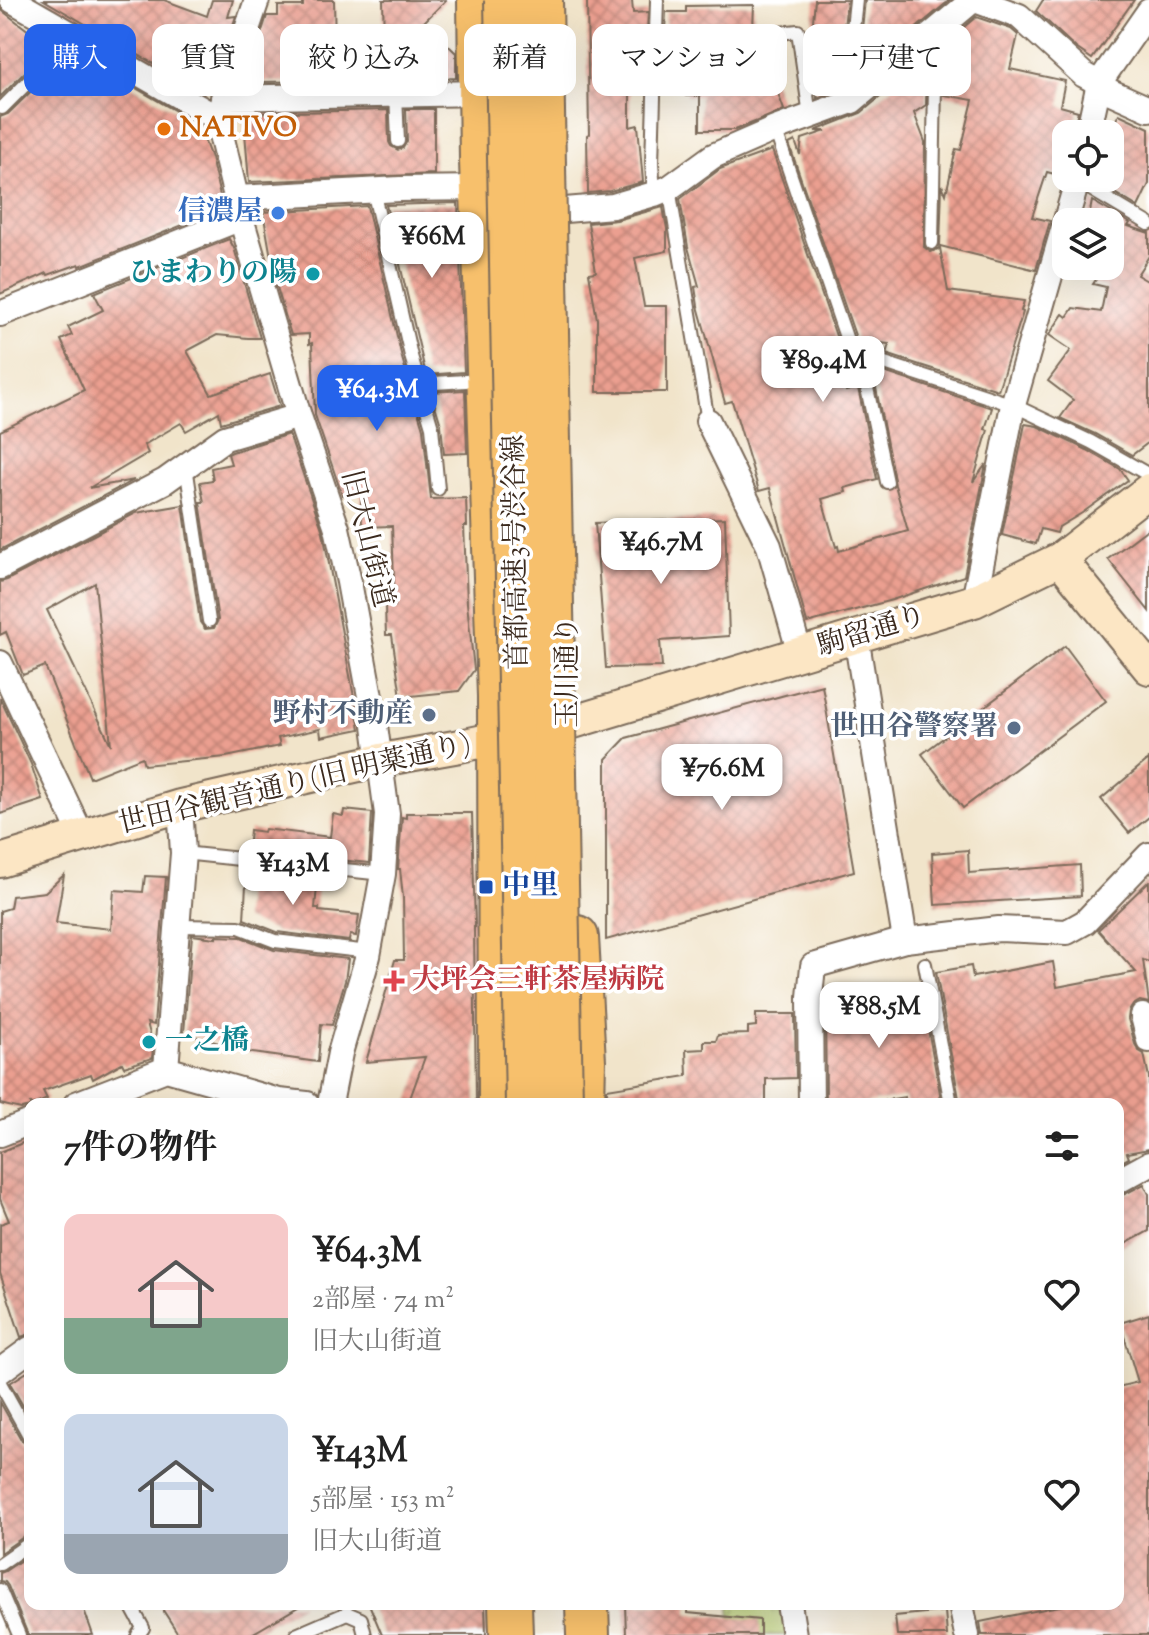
<!DOCTYPE html>
<html lang="ja">
<meta charset="utf-8">
<style>
body{margin:0;font-family:"Sorts Mill Goudy","Noto Serif JP",serif;background:#f2f2f2;color:#222;height:100vh;display:flex;flex-direction:column;font-size:30px;white-space:nowrap}
*{box-sizing:border-box;margin:0}
p{font-size:26px;color:#767676}
.icon{flex:none;width:44px;height:44px;fill:none;stroke:currentColor;stroke-width:2;stroke-linecap:round;stroke-linejoin:round}
.map{position:relative;flex:1;overflow:hidden}
.drawer{position:absolute;left:24px;top:1098px;width:1100px;height:512px;display:flex;flex-direction:column;background:#fff;border-radius:16px;box-shadow:0 8px 32px #0002}
.drawer>*{flex:none}
.hud{position:absolute;left:24px;top:24px;width:1102px;height:72px;display:flex;gap:16px}
.fabs{position:absolute;left:1052px;top:120px;display:grid;gap:16px}
.fabs a{display:grid;place-items:center;width:72px;height:72px;border-radius:16px;background:#fff;box-shadow:0 8px 32px #0002;font-size:40px}
.price{position:absolute;translate:-50% -68px;padding:0 18px;border-radius:16px;background:#fff;color:#222;font-size:26px;line-height:52px;filter:drop-shadow(0 2px 4px #0008)}
.price::after{content:'';position:absolute;left:50%;top:48px;width:24px;height:18px;margin-left:-12px;background:inherit;clip-path:polygon(0 0,100% 0,50% 100%)}
.price.current{background:#2563eb;color:#fff}
ul{padding:0;list-style:none}
li{display:flex;align-items:center;gap:24px;height:200px;padding:0 40px}
li span{display:grid;place-items:center;flex:none;width:224px;height:160px;border-radius:16px;color:#555}
li>.icon{margin-inline-start:auto}
span .icon{width:96px;height:96px;fill:#fffc;stroke-width:1}
li b{font-size:34px}
h2{display:flex;justify-content:space-between;align-items:center;height:96px;padding:0 40px;font-size:34px}
.chip{padding:0 28px;border-radius:16px;background:#fff;box-shadow:0 8px 32px #0002;font-size:28px;line-height:72px}
.chip.current{background:#2563eb;color:#fff}
.map>svg:first-child{display:block}
</style>
<div class="map">
<svg width="1149" height="1635" viewBox="0 0 1149 1635">
<defs>
<pattern id="park-tufts" width="24" height="20" patternUnits="userSpaceOnUse" patternTransform="scale(2)"><rect width="24" height="20" fill="#b6c96d"/><path d="M3 7l-1-3M5 7V3M7 7l1-3M15 17l-1-3M17 17v-4M19 17l1-3" fill="none" stroke="#95a359"/></pattern>
<pattern id="building-cross-hatch" width="8" height="8" patternUnits="userSpaceOnUse" patternTransform="scale(2)"><rect width="8" height="8" fill="#eb9f90"/><path d="M0 0l8 8M0 8l8-8" fill="none" stroke="#c08275"/></pattern>
</defs>
<rect width="100%" height="100%" fill="#fff"/>
<filter id="ink" filterUnits="userSpaceOnUse"><feTurbulence type="fractalNoise" baseFrequency=".0125" numOctaves="2"/><feDisplacementMap in="SourceGraphic" scale="16" xChannelSelector="R" yChannelSelector="G"/><feConvolveMatrix kernelMatrix="1 2 1 2 8 2 1 2 1" color-interpolation-filters="sRGB"/></filter>
<filter id="wash" filterUnits="userSpaceOnUse"><feTurbulence type="fractalNoise" baseFrequency=".006" numOctaves="4" result="noise"/><feDisplacementMap in="SourceGraphic" scale="32" xChannelSelector="R" yChannelSelector="G"/><feGaussianBlur stdDeviation="1.8" result="paint"/><feColorMatrix in="noise" values="0 0 0 0 0 0 0 0 0 0 0 0 0 0 0 0 0 1.4 0 .05"/><feComposite in="paint" operator="in"/></filter>
<g filter="url(#wash)">
<rect width="100%" height="100%" fill="#f1e4ca"/>
<path fill="url(#park-tufts)" stroke="#787a46" stroke-width="2" d="M730,1604H788L792,1635H732Z"/>
<g id="blocks">
<g fill="url(#building-cross-hatch)" fill-rule="evenodd">
<path d="M44,0H164L207,16L212,0H233L228,17L236,16L218,69L204,93Z"/>
<path d="M303,0H334L335,44H332L334,81L256,82L255,52L267,16H278V6H303Z"/>
<path d="M383,0H446L424,22L456,53V78L394,80L385,73Z"/>
<path d="M587,0H632L633,13L648,12L646,49H635V62H630V127L638,125L643,182L610,191L588,193L587,135L589,134Z"/>
<path d="M815,0H847L844,28L843,88L817,98L810,52Z"/>
<path d="M865,0H950L861,74L862,29Z"/>
<path d="M1043,0H1134L1092,59L1076,48L1036,11Z"/>
<path d="M754,5L753,28L750,35L753,41L752,77L770,71L784,110L735,130H700V96H686V49H664L666,12H686V6Z"/>
<path d="M0,9L29,31L31,28L52,40L34,63L0,97Z"/>
<path d="M976,17L1011,29L1018,35L1010,69L1065,81L1060,106L1078,111L1072,134H1066V160L1062,176L1047,172L1032,217L1050,221L1036,270L940,246L942,185L946,194L956,149L961,150L973,100L944,95L945,43Z"/>
<path d="M68,49L198,124L211,158L223,209L80,266L79,264L48,275L47,273L0,294V117L8,114L48,75Z"/>
<path d="M927,58L926,105L914,113L925,142L924,247L931,252L940,248L948,291L1024,301L1021,311L1023,312L998,390L886,354L889,344L857,341L789,144L795,141L800,155L802,139L826,131H815L861,113Z"/>
<path d="M406,109H434V174L249,182L244,120H247L246,113L388,110L389,142L391,146L398,150L403,148L407,141Z"/>
<path d="M1119,114L1149,128V184L1138,207L1100,184L1103,178H1110V164L1119,146L1110,142V131Z"/>
<path d="M772,150L837,339H833L846,391L858,388L877,479L845,488L846,492L822,499L836,547L838,546L839,551L908,531L895,485L875,383L877,382L881,371L992,408L985,429L988,430L973,482L986,464L964,576L892,600L807,623L770,488L759,491L732,401L725,403L698,306L695,287L699,286L688,247L680,199L720,169Z"/>
<path d="M1092,201L1130,223L1128,226L1149,233V256L1137,275L1149,282V442L1132,455L1095,434L1060,418L1073,400L1048,381L1071,350L1049,335L1063,314L1067,317L1073,308L1101,312L1106,287L1093,284L1105,266H1110V222H1088Z"/>
<path d="M458,203L464,372L426,375L386,205Z"/>
<path d="M367,206L402,358L423,429L431,499L466,498L467,526H464L467,603L474,670L459,691L401,697L392,635H386L385,606H395L392,526L362,527L361,494L342,495L315,415L312,343L309,344V334L291,335L275,280L263,212Z"/>
<path d="M663,207L667,229V251L635,258L644,306H667V392H597V319L589,273L596,272L588,223L617,220Z"/>
<path d="M229,239L234,248L260,338H248L217,335L187,351L211,394L270,374L280,406L221,423L219,412L186,431L181,423L144,445L148,453L89,488L134,480L0,550V431L84,390L61,340L72,335L68,327L103,310L94,293Z"/>
<path d="M465,390L467,453L444,454L441,425L431,392Z"/>
<path d="M1025,424L1037,426L1087,450L1120,469L1128,480L1082,513L1059,527L1057,533L1041,529L1036,544L1002,535Z"/>
<path d="M289,434L323,532L360,729L321,737L320,729L278,738L280,746L226,757L144,765L142,757L90,778L45,666L23,675L6,632L0,635V582L7,580L136,513L183,505L200,622L205,629L214,628L218,620L200,502H204L200,482L213,480L211,468L231,464L228,454L232,452ZM95,583L111,745L47,610Z"/>
<path d="M725,518L729,636L660,641L662,667L606,668L595,523Z"/>
<path d="M1149,528V611L1108,559Z"/>
<path d="M1065,646L1106,701L963,808L922,754Z"/>
<path d="M822,685L854,871L606,940V759L626,738Z"/>
<path d="M0,698L31,764L43,800L0,814Z"/>
<path d="M1149,759V817L1129,833L1101,799Z"/>
<path d="M344,810L372,813L369,863L248,851L250,830L264,832L265,829L330,837L333,814L343,816Z"/>
<path d="M406,813H472L475,927H474L476,1104H408L425,1057L366,1062L395,960H404L403,897L400,869H398L402,817L406,818Z"/>
<path d="M968,850L969,873L1080,865L1081,896L935,905L932,853Z"/>
<path d="M247,869L318,876L315,908H319V911L359,915L356,936L350,935L349,941L277,932L244,919Z"/>
<path d="M64,875L56,923L111,929L114,890L143,892L145,876L166,877L154,1025L147,1023L153,1045L152,1058L124,1067L122,1063L93,1079L91,1074L43,1091L47,1099L36,1104H30V1107L21,1109L0,1104V911L10,908L12,896L45,892Z"/>
<path d="M1149,881V962L1143,960L1149,1003L1140,1001L1133,1005L1129,1011L1128,1019L1135,1044L1139,1051L1144,1054L1149,1077V1149L1127,1153L1129,1158L1118,1164V1104H960L936,972L971,966L973,977L1053,962L1057,987L1136,972L1098,930Z"/>
<path d="M192,935L216,938V936L241,937L274,950L348,959L345,981L332,1025L321,1024L318,1062L253,1053L184,1033Z"/>
<path d="M920,987L942,1104H906L905,1097L863,1104H826L825,999L885,993Z"/>
<path d="M756,1014H795L796,1078L766,1079V1104H607V1089L687,1076L686,1050L704,1049V1041H716L718,1035L748,1034V1027L756,1026Z"/>
<path d="M30,1140V1334L21,1337L0,1273V1224L9,1221L0,1199V1152Z"/>
<path d="M1144,1184L1149,1194V1231L1118,1248V1196L1125,1194Z"/>
<path d="M1149,1314V1635H982L980,1622L1069,1604H1118V1387L1138,1382L1120,1323Z"/>
<path d="M30,1370V1418L10,1383Z"/>
<path d="M0,1402L22,1441L30,1446V1534L25,1536L0,1553Z"/>
<path d="M30,1554V1604H82L93,1635H28L8,1586L5,1582L0,1581V1573L5,1571Z"/>
<path d="M159,1604H303L250,1635H179Z"/>
<path d="M369,1604H485L486,1635H382Z"/>
<path d="M625,1604H688V1613L760,1620V1635H626Z"/>
<path d="M945,1611L947,1635H897L895,1616Z"/>
</g>
</g>
</g>
<g filter="url(#ink)">
<use href="#blocks" fill-opacity="0" stroke="#7b6b5a" stroke-width="2"/>
<g fill="none" stroke-linecap="round" stroke-linejoin="round">
<g stroke="#7b6b5a" stroke-width="16">
<g id="lane">
<path d="M759,35L798,31L810,116"/>
<path d="M396,94L398,141"/>
<path d="M852,101L853,28L856,0"/>
<path d="M2,108L41,69L69,33"/>
<path d="M775,129L851,352L1013,405L1091,442L1149,475"/>
<path d="M1077,181L1149,224"/>
<path d="M669,188L708,421"/>
<path d="M373,190L411,356L432,427L438,489"/>
<path d="M654,194L652,163L657,0"/>
<path d="M932,243L936,33"/>
<path d="M860,355L887,482"/>
<path d="M419,384L481,380"/>
<path d="M186,466L209,621"/>
<path d="M183,853L383,874"/>
<path d="M178,926L239,927L275,941L369,952"/>
<path d="M925,964L951,1104"/>
<path d="M0,1383L30,1437"/>
<path d="M0,1564L30,1543"/>
<path d="M0,1590L19,1635"/>
<path d="M130,1604L143,1628L138,1635"/>
<path d="M296,1635L347,1613L361,1619L365,1635"/>
</g>
</g>
<g stroke="#7b6b5a" stroke-width="28">
<g id="street">
<path d="M12,0L217,118"/>
<path d="M257,0L217,118L241,218L299,416L337,528L349,582L374,718L387,814L383,874L368,956L340,1053L330,1104"/>
<path d="M975,0L1019,16L1084,75L1099,83L1111,92L1149,109"/>
<path d="M223,98L481,93"/>
<path d="M1088,134L1099,83L1149,11"/>
<path d="M236,198L400,189L483,188L494,190"/>
<path d="M537,202L565,210L613,206L654,194L669,188L713,156L775,129L852,101L973,0"/>
<path d="M0,314L241,218"/>
<path d="M708,421L769,546L800,654"/>
<path d="M0,567L165,481L225,438L299,416"/>
<path d="M974,601L1013,405L1078,178"/>
<path d="M856,636L905,940"/>
<path d="M0,663L82,836"/>
<path d="M1143,1016L1149,1040"/>
<path d="M166,1069L183,853L180,806"/>
<path d="M76,1104L166,1069L279,1101L307,1104"/>
<path d="M811,1104L810,997L813,966L905,940L999,929L1067,932L1085,922L1149,855"/>
<path d="M0,1134L30,1122"/>
<path d="M1118,1181L1149,1164"/>
<path d="M0,1371L30,1349"/>
<path d="M789,1604L794,1635"/>
<path d="M961,1604L967,1635"/>
</g>
</g>
<g stroke="#7b6b5a" stroke-width="36">
<g id="secondary">
<path d="M1060,559L1149,668"/>
<path d="M0,861L180,806L381,760L460,746L570,723L974,601L1060,559L1149,490"/>
</g>
</g>
<g stroke="#7b6b5a" stroke-width="46">
<g id="highway">
<path d="M479,0L481,161L499,696L500,1104"/>
<path d="M577,937L584,1061L583,1104"/>
<path d="M510,1604L511,1635"/>
<path d="M587,1604L588,1635"/>
</g>
</g>
<use href="#lane" stroke="#fff" stroke-width="12"/>
<use href="#street" stroke="#fff" stroke-width="24"/>
<use href="#secondary" stroke="#fce6c4" stroke-width="32"/>
<use href="#highway" stroke="#f7c06c" stroke-width="42"/>
<g stroke="#7b6b5a" stroke-width="46" stroke-linecap="butt">
<g id="highway-bridge">
<path d="M506,0L527,1104"/>
<path d="M541,0L561,1104"/>
</g>
</g>
<use href="#highway-bridge" stroke="#f7c06c" stroke-width="42"/>
</g>
</g>
<circle fill="#e8710a" stroke="#fff" stroke-width="3" cx="164" cy="129" r="8"/>
<circle fill="#3f7fe0" stroke="#fff" stroke-width="3" cx="278" cy="213" r="8"/>
<g fill="#0f9aa8" stroke="#fff" stroke-width="3">
<circle cx="313" cy="274" r="8"/>
<circle cx="149" cy="1042" r="8"/>
</g>
<g fill="#5c6f8a" stroke="#fff" stroke-width="3">
<circle cx="429" cy="715" r="8"/>
<circle cx="1014" cy="728" r="8"/>
</g>
<rect fill="#1a4fb4" stroke="#fff" stroke-width="3" x="478" y="879" width="16" height="16" rx="4"/>
<path fill="#e0444e" stroke="#fff" stroke-width="3" d="M390 969h8v8h8v8h-8v8h-8v-8h-8v-8h8z"/>
<g text-anchor="middle" dominant-baseline="central" stroke-width="7" stroke-linejoin="round" paint-order="stroke">
<g font-size="28" font-weight="bold" fill="#c56008" stroke="#fff" text-anchor="start">
<text x="180" y="129">NATIVO</text>
</g>
<g font-size="28" font-weight="bold" fill="#366cbe" stroke="#fff" text-anchor="end">
<text x="262" y="213">信濃屋</text>
</g>
<g font-size="28" font-weight="bold" fill="#0d838f" stroke="#fff" text-anchor="end">
<text x="297" y="274">ひまわりの陽</text>
<text x="165" y="1042" text-anchor="start">一之橋</text>
</g>
<g font-size="28" fill="#3b2a1e" stroke="#fff">
<text transform="translate(366 539) rotate(76)">旧大山街道</text>
<text transform="translate(517 552) rotate(-91)">首都高速3号渋谷線</text>
<text transform="translate(872 632) rotate(-17)">駒留通り</text>
<text transform="translate(569 672) rotate(-90)">玉川通り</text>
<text transform="translate(295 785) rotate(-13)">世田谷観音通り(旧 明薬通り)</text>
</g>
<g font-size="28" font-weight="bold" fill="#4e5e75" stroke="#fff" text-anchor="end">
<text x="413" y="715">野村不動産</text>
<text x="998" y="728">世田谷警察署</text>
</g>
<g font-size="28" font-weight="bold" fill="#164399" stroke="#fff" text-anchor="start">
<text x="502" y="887">中里</text>
</g>
<g font-size="28" font-weight="bold" fill="#be3a42" stroke="#fff" text-anchor="start">
<text x="412" y="981">大坪会三軒茶屋病院</text>
</g>
</g>
</svg>
<div class="fabs">
<a><svg class="icon" aria-label="locate" viewBox="0 0 24 24"><circle cx="12" cy="12" r="6"/><path d="M12 2v4M12 18v4M2 12h4M18 12h4"/></svg></a>
<a><svg class="icon" aria-label="layers" viewBox="0 0 24 24"><path d="M12 4l9 5-9 5-9-5zM3 14l9 5 9-5"/></svg></a>
</div>
<b class="price" style="left:432px;top:280px">¥66M</b>
<b class="price" style="left:823px;top:404px">¥89.4M</b>
<b class="price current" style="left:377px;top:433px">¥64.3M</b>
<b class="price" style="left:661px;top:586px">¥46.7M</b>
<b class="price" style="left:722px;top:812px">¥76.6M</b>
<b class="price" style="left:293px;top:907px">¥143M</b>
<b class="price" style="left:879px;top:1050px">¥88.5M</b>
<div class="hud">
<a class="chip current">購入</a>
<a class="chip">賃貸</a>
<a class="chip">絞り込み</a>
<a class="chip">新着</a>
<a class="chip">マンション</a>
<a class="chip">一戸建て</a>
</div>
<section class="drawer">
<h2>7件の物件<svg class="icon" aria-label="filters" viewBox="0 0 24 24"><path d="M4 7h16M4 17h16"/><circle cx="9" cy="7" r="2"/><circle cx="15" cy="17" r="2"/></svg></h2>
<ul>
<li><span style="background:linear-gradient(#f6c9c9 65%,#7fa58c 0)"><svg class="icon" aria-label="home" viewBox="0 0 24 24"><path d="M3 11l9-7 9 7M6 9v11h12V9"/></svg></span><div><b>¥64.3M</b><p>2部屋 · 74 m²</p><p>旧大山街道</p></div><svg class="icon" aria-label="heart" viewBox="0 0 24 24"><path d="M12 20l-8-8c-3-5 5-10 8-4 3-6 11-1 8 4z"/></svg></li>
<li><span style="background:linear-gradient(#c9d6e8 75%,#9aa5b1 0)"><svg class="icon" aria-label="home" viewBox="0 0 24 24"><path d="M3 11l9-7 9 7M6 9v11h12V9"/></svg></span><div><b>¥143M</b><p>5部屋 · 153 m²</p><p>旧大山街道</p></div><svg class="icon" aria-label="heart" viewBox="0 0 24 24"><path d="M12 20l-8-8c-3-5 5-10 8-4 3-6 11-1 8 4z"/></svg></li>
</ul>
</section>
</div>
